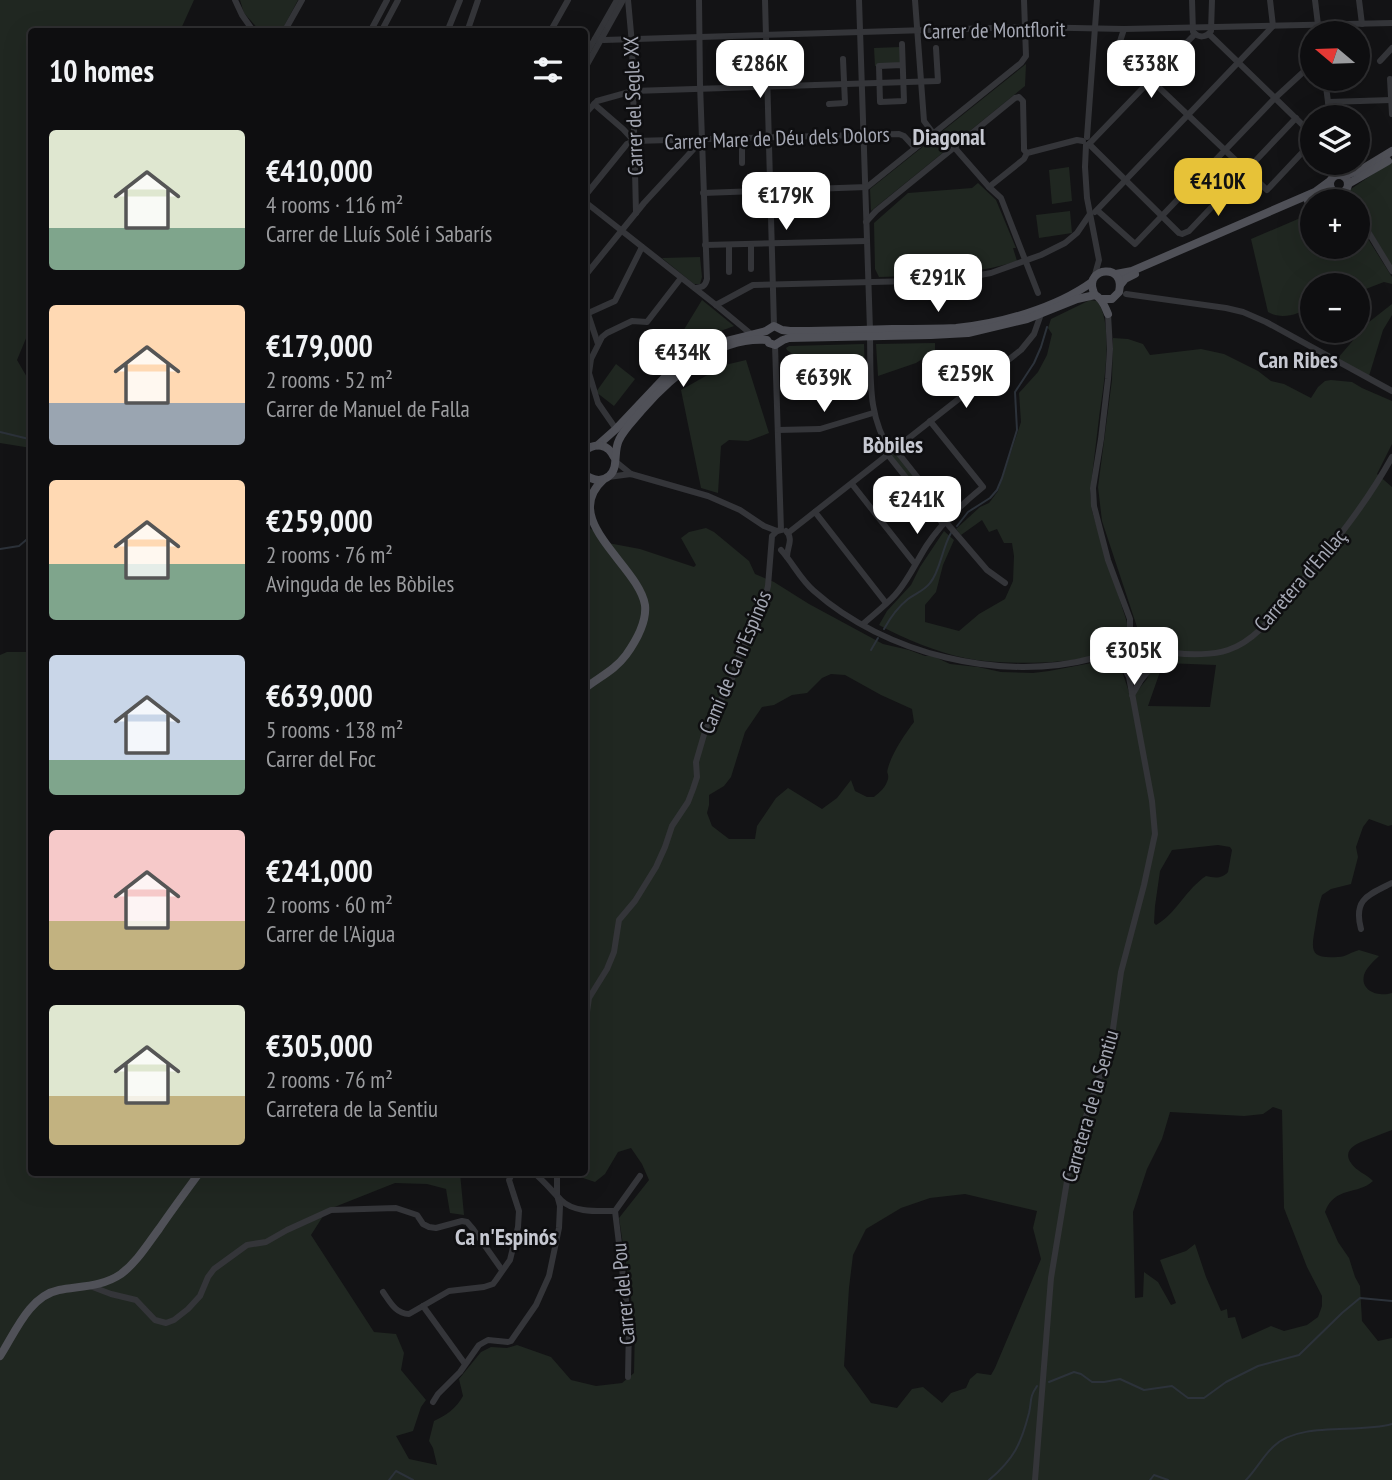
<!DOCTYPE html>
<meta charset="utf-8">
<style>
body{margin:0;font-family:"PT Sans Narrow",sans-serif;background:#171719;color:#f1f3f6;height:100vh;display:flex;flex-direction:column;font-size:26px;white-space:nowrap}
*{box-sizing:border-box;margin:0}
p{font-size:23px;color:#9b9c9f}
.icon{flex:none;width:38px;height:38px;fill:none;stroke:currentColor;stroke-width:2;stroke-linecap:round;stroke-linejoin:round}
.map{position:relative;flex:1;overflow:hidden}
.sheet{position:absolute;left:28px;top:28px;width:560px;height:1148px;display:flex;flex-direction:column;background:#0e0e10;border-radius:7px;box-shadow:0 7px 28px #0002,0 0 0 2px #2e2e30}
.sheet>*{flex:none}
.needle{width:46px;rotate:289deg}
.buttons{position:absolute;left:1300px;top:21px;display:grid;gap:14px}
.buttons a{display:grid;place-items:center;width:70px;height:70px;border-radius:50%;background:#0e0e10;box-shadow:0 7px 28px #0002,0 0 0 2px #2e2e30;font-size:35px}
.price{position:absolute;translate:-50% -60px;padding:0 16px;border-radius:14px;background:#fff;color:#222;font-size:23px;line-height:46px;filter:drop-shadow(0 2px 4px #0008)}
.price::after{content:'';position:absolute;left:50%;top:42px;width:21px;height:16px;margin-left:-10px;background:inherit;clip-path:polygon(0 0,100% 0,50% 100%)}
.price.on{background:#e7c238;color:#111}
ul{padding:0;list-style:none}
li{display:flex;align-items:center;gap:21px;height:175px;padding:0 21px}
li span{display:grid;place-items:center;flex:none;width:196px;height:140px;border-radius:7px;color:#555}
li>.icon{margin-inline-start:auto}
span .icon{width:84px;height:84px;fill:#fffc;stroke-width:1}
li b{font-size:30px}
h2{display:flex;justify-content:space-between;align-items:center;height:84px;padding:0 21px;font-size:30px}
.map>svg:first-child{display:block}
</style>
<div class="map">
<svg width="1392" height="1480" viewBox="0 0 1392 1480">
<rect width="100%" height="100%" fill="#131315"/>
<g fill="#202721" fill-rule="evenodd">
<path d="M0,0H194L180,31L32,32V324L17,360L31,384V448L0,443Z"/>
<path d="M240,0H298L281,32L260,31L244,13Z"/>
<path d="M900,47L901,65L875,66L874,48Z"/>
<path d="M1026,64L1025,86L871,211L870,189Z"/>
<path d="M1392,161V267L1358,209V201H1353L1351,195V189Z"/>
<path d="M1069,167L1072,201L1052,204L1049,170Z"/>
<path d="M978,183L996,200L1016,248H1013L1017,261C970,276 928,275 879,277L875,269L874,223L908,193L972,188Z"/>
<path d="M1070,211L1072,233L1039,238L1036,215Z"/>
<path d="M1312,213V247H1358V223L1392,277V284L1384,282L1358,292V285H1312V308C1297,313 1284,321 1268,312L1251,239Z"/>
<path d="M700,257L702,277L700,284H694L662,258Z"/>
<path d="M702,300L734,326L705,337L687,348L677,341Z"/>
<path d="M1090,300L1097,301C1115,325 1103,388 1099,418C1096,443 1093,468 1090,493L1092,511L1123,610C1126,619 1130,628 1125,637C1108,669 997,665 965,658C936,652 905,639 879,625L887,611L911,585L920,567L944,531L954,540L943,565L936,592L925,605V622L959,631L979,614L1005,599L1013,581L1014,556L1012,543H1004L997,529L989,532L982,520L961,535L956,529L980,507L989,503L998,491L1021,422L1019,393L1038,372L1047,355L1052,334L1048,328L1051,319Z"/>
<path d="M1392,304V315L1383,330L1369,376L1337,359L1369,322Z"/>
<path d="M1113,338L1128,339L1143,344L1150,355L1201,349L1224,354L1258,371L1271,381L1284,384L1311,398L1318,387L1325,381L1331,380L1352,382L1362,388L1392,401V444L1377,474L1392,487V825L1388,826L1369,819L1363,827L1356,847L1358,857L1351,884L1331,889L1322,895C1318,906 1317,917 1315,928C1311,951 1310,959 1338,957C1346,957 1351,952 1359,950L1379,956C1374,961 1366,968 1364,975C1360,992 1380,997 1392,993V1130C1383,1133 1375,1137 1366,1140C1356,1144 1342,1150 1351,1163C1356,1171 1366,1174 1373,1181C1359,1195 1334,1186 1325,1212L1338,1242L1349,1258L1355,1277L1360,1286L1362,1321L1378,1341L1392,1338V1480H0V655L7,652H31L32,1172L460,1173L464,1215L450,1213L446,1189L427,1184L395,1183L327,1210L311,1235L374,1332L396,1334L404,1353L401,1370L426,1400L421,1407L413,1431L396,1436L409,1459L437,1465L433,1448L429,1441L434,1421C446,1415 456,1409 463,1396L459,1379L481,1352L491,1347L507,1348L517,1345L551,1357L571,1380L596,1386L622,1383L634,1373L635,1324L619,1218L649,1180L642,1164L631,1148L618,1152L605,1174L595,1182L580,1177V1173L584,1172V1015L586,1007L584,995L585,521V524L608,543L640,549L694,567L696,565L681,538L689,532L706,528L714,532L749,561L755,574L774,582L809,604L883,644L909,650L925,656H933L950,664L978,667L1001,672L1033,673L1049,671L1102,661L1119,662L1131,698L1147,679L1160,647L1144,636L1137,627L1102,521L1098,487L1112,380ZM1165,663L1216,665L1210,707L1148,706L1162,666ZM831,674L845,675L881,695L912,709L914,722C905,734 892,753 888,768C886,775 889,772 888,779C886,787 880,792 874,797H867L855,791L851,780L837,798L822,809L788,788L776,798L757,826L755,839H729L712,826L707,813L709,805V795L724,786L731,777L745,732L762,707L774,705L792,695L807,693L822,678ZM1218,845L1230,847L1232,850L1228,872C1222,879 1214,878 1206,876C1186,889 1176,914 1156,925L1154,923L1155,906L1160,871L1172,850ZM1273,1107L1282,1110L1284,1208L1307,1267L1322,1296V1306L1318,1317L1307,1325L1284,1331L1271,1326L1242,1339L1235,1317L1228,1318L1227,1309L1221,1311L1206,1277L1195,1244L1186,1251L1160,1260L1176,1303L1171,1305L1158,1282L1144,1272L1143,1297L1135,1298L1133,1212L1147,1169L1162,1139L1170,1112L1244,1116L1263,1114ZM965,1194L1037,1211L1033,1228L1041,1259L995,1368L991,1375L977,1373L970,1379L966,1388L951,1393L942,1403L923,1387L912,1389L897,1408L871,1403L844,1366L849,1288L853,1255L866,1229L901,1208L930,1198Z"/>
<path d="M935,343V351L916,363L878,376L876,344Z"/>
<path d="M864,344L865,376C836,379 809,367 787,350L786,348L789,346Z"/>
<path d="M746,360L769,433L748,441L729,440L721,446L718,493L701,488L681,390L725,365Z"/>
<path d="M616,364L635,379L614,406L596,392Z"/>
<path d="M895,452L947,516L942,522L890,455Z"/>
<circle cx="1139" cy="655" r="14"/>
</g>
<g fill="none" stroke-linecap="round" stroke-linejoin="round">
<g stroke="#2c323a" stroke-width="2">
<path d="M0,432L29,439L32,438"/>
<path d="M957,526L968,512L990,498L997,490L1002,478L1017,430L1015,392L1034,363L1041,347L1047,327"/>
<path d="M0,549L19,546L32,535"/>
<path d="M884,629C890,618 898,607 908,599C915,594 925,590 930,583C940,572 942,548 951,533"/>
<path d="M871,650L878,638"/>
<path d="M1049,1382L1074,1372L1081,1374L1092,1382H1104L1120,1379L1144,1390L1172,1386L1188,1398H1204L1226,1382L1258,1366L1299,1355L1342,1313L1360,1298L1392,1301"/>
<path d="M389,1480L396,1471L413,1480"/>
<path d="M989,1480C1014,1459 1021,1444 1029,1413C1032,1400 1029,1398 1037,1386"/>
<path d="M1150,1480L1154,1475L1168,1480"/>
<path d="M1246,1480C1256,1470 1263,1456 1274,1446C1300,1421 1358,1434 1392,1424"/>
</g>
<g stroke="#343539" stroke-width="6">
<path d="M235,0L242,15L254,32"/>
<path d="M628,0L632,44L636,213"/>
<path d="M765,0L774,326"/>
<path d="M859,0L870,330"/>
<path d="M915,0L924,121L933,133"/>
<path d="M1192,0L1193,32C1199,38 1206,38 1211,31L1212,0"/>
<path d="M1315,0L1319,33"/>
<path d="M1359,0L1362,24"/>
<path d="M1124,29L1117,51L1151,80L1267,190L1312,142"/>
<path d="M284,32L302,0"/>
<path d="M370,32L387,0"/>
<path d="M381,32L398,0"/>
<path d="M447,32L460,0"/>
<path d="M467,32L478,0"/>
<path d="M550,32L568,0"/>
<path d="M1209,34L1312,134"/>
<path d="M595,39L604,40L1025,27L1124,29L1392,23"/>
<path d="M902,44L904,101L880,102L879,66L902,65"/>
<path d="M584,58L617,0"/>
<path d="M1380,61L1392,48"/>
<path d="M584,70L623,0"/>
<path d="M1325,79L1330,117"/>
<path d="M1390,79L1392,114"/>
<path d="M1328,102L1391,100"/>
<path d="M594,104L623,129L634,141"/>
<path d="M829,104L845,103L843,59"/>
<path d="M584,115L597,101L633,91L938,81L936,48"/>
<path d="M1087,137L1097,0"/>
<path d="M742,139V163"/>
<path d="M634,141L899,134L904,136L915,148"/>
<path d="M1089,144L1179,233L1182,234L1189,231L1296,118"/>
<path d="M1089,144L1195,34"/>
<path d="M1086,145L1085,167L1087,198L1099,260L1094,278"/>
<path d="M954,147L989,187L1001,198L1038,293"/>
<path d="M1337,163L1341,175"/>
<path d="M1332,178L1333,163"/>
<path d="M989,187L1024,159L1027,153L1077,140L1083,141"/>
<path d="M1347,188L1350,201"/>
<path d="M703,193L867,187L1021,63L1026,56L1024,0"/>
<path d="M584,197L627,144L634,141"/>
<path d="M584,201L716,305L751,334"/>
<path d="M1098,211L1135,244L1275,98L1312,64"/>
<path d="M1095,212L1273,26L1270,0"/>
<path d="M1358,215L1392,271"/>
<path d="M866,222L876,211L1015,98L1019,97L1023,101L1024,146V150L1027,153"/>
<path d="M705,245L867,241"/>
<path d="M729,245V272"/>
<path d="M751,245V269"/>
<path d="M584,277L644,203L702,140"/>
<path d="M695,288C702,287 705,287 707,279L700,84L699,0"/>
<path d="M1126,294L1226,308L1243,312L1266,322L1392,391"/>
<path d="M716,305L753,285L953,280L991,273L1041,255L1065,243L1077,233L1090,214"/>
<path d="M588,314L598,344"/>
<path d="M1108,314L1110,349L1108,379L1101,439L1093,488L1094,506L1108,560L1130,619V635L1128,640"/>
<path d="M584,315L615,301L642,247"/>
<path d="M870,337C871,379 867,415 891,452"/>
<path d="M775,345L781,530"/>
<path d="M616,429L598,403L589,373L591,359L602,337L607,333L632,321L647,322L681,278"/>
<path d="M778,430L820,429L873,413"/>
<path d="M895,449L949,517"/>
<path d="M888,455L943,524"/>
<path d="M615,461L631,474"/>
<path d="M608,477L631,474L708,496L740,510L764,526L777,531"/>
<path d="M852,484L915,564"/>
<path d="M815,512L886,603"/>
<path d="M945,521L987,570L1005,583"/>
<path d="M786,531C794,539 787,547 787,557"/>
<path d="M788,533L1021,350L1034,334L1041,314"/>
<path d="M781,550C793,563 800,579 814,591C885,654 1002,683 1094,658C1104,655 1114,650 1124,646"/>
<path d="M863,624C873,615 885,606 895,595C908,581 916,562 927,545C942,522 962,504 983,487L930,421"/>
<path d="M1099,658L1119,659L1121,661"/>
<path d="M1126,668C1132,674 1140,675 1148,671"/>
<path d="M1132,695C1135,690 1138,685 1141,680C1150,667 1162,662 1153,645"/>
<path d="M1361,929C1353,899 1368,895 1392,883"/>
<path d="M584,1033L589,998L607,969L614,952L619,920L635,901L656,867L665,847L672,826L688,802L693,789L697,777L696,762L708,721L728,688L733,676L738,658L753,628L765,598L768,586L772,536L777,531L781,530"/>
<path d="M533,1172C544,1181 552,1191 561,1200C574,1213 598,1211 615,1211"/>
<path d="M90,1286L111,1294L136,1300L155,1320L166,1323L174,1320L188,1309L200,1296L208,1277L214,1269L247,1245L266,1242L287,1230L331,1210L396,1208L417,1215L423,1224L429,1227L436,1228L462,1221L467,1222L473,1229L502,1270"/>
<path d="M383,1292C390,1302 396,1314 409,1314L449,1291L484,1287L493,1284L496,1280L510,1260L518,1227L519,1211L509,1180L512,1174L516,1172"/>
<path d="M423,1306L465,1364"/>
<path d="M628,1377L629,1325L615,1211L640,1176"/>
<path d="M433,1402L438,1394L460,1372L479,1345L488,1340L508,1342L511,1341L536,1305L549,1276L559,1228L560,1206L557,1195V1172"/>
<path d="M1035,1480L1051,1278L1068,1175L1082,1128L1111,1043L1121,972L1144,885L1155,834L1152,801L1129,677C1126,671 1121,664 1121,657C1120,644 1133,634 1146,639C1156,644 1163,651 1175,653C1190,655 1213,655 1228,650C1258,640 1278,609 1298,586C1333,545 1366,504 1392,457"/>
</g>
<g stroke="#505158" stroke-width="8">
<circle cx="1339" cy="184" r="9"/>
<path d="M1344,176L1364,168L1392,151"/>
<path d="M1348,184L1388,161"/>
<path d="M1308,201L1335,192"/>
<path d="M1116,274L1132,271L1315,192L1330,181"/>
<path d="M1121,284L1125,279L1135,274"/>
<path d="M1101,299H1112L1119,292C1126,262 1085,268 1093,290C1095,298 1095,293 1100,299C1103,302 1106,309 1108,314"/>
<path d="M598,445L616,429L667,375L685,362L719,343L766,331L774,326L782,330L790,331C824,331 858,330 892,329C913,329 935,329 956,328C1000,324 1056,308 1092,282"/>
<path d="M584,451C596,442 608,444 614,457"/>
<path d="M584,474C592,480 601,483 609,476C619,468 613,452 619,440C624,429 634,420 642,410C672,376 718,336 767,340L769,343L775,345L783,340L789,338L931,335L968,333L1027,319L1077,299L1095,295"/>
<path d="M584,689C599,677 615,670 626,655C636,641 647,623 645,605C639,566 559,520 603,480"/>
<path d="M0,1356C15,1333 29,1296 59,1290C80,1286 102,1287 121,1274C137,1262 147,1245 159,1229C172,1210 186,1191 200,1172"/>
</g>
</g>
<g text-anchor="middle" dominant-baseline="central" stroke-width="5" stroke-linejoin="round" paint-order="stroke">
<g font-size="21" fill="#a5a8b4" stroke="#0e0e10">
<text transform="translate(994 30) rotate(-1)">Carrer de Montflorit</text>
<text transform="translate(633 106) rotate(-92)">Carrer del Segle XX</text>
<text transform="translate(777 138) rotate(-2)">Carrer Mare de Déu dels Dolors</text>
<text transform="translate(1300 580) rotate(-49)">Carretera d'Enllaç</text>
<text transform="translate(735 662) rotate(-67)">Camí de Ca n'Espinós</text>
<text transform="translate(1090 1106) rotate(-74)">Carretera de la Sentiu</text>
<text transform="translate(623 1294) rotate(-95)">Carrer del Pou</text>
</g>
<g font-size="23" font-weight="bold" fill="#c6c8d1" stroke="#0e0e10">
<text x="949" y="136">Diagonal</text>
<text x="1298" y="359">Can Ribes</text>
<text x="893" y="444">Bòbiles</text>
<text x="506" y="1236">Ca n'Espinós</text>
</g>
</g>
</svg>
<div class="buttons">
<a><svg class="needle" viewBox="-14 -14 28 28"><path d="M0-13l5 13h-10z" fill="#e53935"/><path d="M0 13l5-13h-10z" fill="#9b9c9f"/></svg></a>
<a><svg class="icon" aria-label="layers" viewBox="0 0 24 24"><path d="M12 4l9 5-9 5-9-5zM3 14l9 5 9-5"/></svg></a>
<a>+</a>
<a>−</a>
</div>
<b class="price" style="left:760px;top:100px">€286K</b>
<b class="price" style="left:1151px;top:100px">€338K</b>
<b class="price on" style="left:1218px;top:218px">€410K</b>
<b class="price" style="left:786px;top:232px">€179K</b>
<b class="price" style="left:938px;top:314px">€291K</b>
<b class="price" style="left:683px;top:389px">€434K</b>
<b class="price" style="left:966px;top:410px">€259K</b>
<b class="price" style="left:824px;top:414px">€639K</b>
<b class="price" style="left:917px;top:536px">€241K</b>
<b class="price" style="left:1134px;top:687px">€305K</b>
<section class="sheet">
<h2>10 homes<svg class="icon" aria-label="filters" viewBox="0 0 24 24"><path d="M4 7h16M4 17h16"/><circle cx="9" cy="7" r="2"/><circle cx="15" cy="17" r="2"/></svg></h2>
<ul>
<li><span style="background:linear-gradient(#dfe7d0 70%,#7fa58c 0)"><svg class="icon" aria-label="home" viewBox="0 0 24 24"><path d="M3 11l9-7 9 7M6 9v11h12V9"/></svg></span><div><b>€410,000</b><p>4 rooms · 116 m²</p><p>Carrer de Lluís Solé i Sabarís</p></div></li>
<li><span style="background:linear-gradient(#ffd9b3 70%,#9aa5b1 0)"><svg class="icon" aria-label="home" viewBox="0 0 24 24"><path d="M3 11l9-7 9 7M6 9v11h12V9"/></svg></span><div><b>€179,000</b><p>2 rooms · 52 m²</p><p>Carrer de Manuel de Falla</p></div></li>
<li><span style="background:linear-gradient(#ffd9b3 60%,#7fa58c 0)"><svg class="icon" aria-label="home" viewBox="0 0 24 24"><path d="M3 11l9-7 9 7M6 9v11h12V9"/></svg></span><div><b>€259,000</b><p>2 rooms · 76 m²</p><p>Avinguda de les Bòbiles</p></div></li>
<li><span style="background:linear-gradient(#c9d6e8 75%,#7fa58c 0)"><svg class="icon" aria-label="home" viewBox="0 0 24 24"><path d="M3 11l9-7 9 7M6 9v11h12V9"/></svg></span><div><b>€639,000</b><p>5 rooms · 138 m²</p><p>Carrer del Foc</p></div></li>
<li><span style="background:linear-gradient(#f6c9c9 65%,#c2b280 0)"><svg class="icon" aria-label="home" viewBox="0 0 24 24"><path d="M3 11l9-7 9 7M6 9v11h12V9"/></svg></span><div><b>€241,000</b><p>2 rooms · 60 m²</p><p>Carrer de l'Aigua</p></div></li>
<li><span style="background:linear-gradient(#dfe7d0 65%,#c2b280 0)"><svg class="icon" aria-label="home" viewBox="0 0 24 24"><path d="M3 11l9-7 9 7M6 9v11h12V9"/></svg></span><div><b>€305,000</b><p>2 rooms · 76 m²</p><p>Carretera de la Sentiu</p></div></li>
</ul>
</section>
</div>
